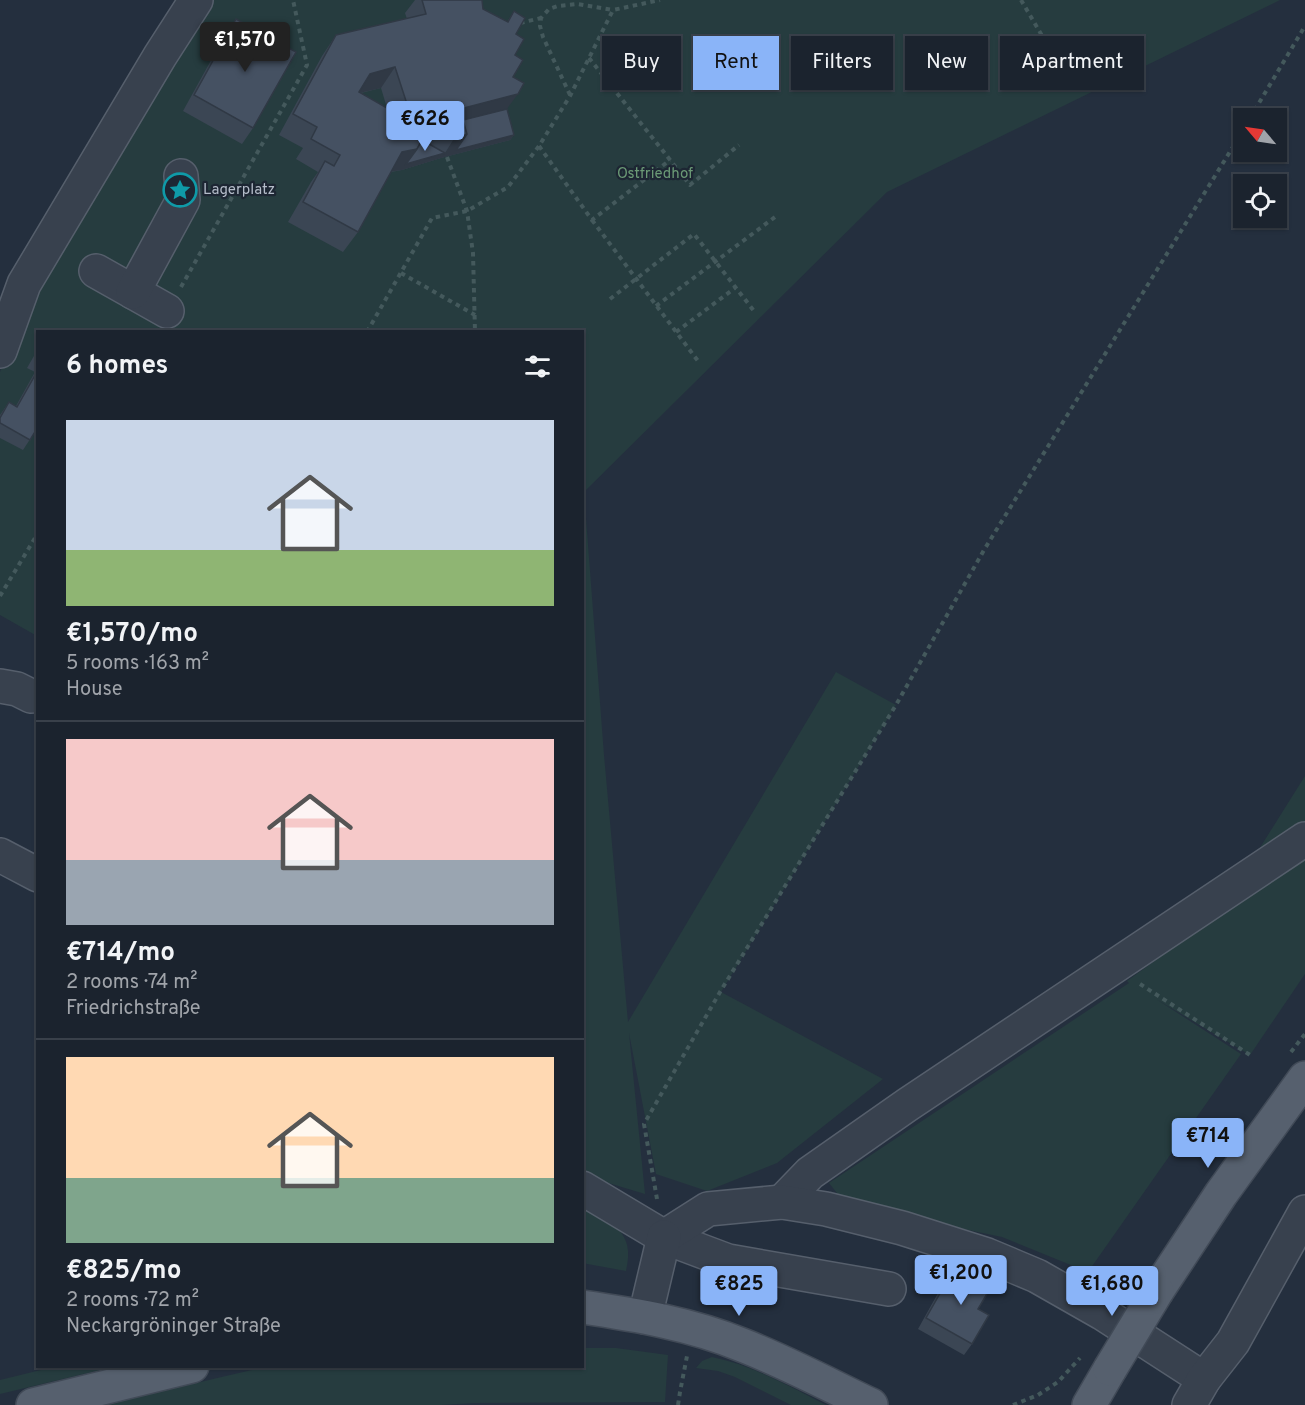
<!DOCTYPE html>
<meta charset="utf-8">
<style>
body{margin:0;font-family:Overpass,sans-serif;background:#282f3a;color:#f1f3f6;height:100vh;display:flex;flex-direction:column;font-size:22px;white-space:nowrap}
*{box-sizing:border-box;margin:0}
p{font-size:20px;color:#a0a4aa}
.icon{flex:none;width:33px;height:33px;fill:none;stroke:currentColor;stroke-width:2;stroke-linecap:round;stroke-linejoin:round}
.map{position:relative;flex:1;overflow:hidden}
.details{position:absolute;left:36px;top:330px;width:548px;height:1038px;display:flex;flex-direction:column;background:#1b232e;border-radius:0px;box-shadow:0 2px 4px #0004,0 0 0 2px #39404a}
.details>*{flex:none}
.top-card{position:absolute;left:602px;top:36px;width:570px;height:54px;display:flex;gap:12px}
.needle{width:39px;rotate:299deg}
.buttons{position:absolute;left:1233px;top:108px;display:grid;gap:12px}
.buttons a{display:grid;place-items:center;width:54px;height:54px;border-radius:0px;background:#1b232e;box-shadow:0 2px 4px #0004,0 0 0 2px #39404a;font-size:30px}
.price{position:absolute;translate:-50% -51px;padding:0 14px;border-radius:6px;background:#8ab4f8;color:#111;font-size:20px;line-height:39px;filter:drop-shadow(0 2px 3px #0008)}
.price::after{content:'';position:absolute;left:50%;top:36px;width:18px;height:14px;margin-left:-9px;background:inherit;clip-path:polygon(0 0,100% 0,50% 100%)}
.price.selected{background:#222;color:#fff}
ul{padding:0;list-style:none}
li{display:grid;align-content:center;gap:12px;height:318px;padding:0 30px}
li+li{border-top:2px solid #39404a}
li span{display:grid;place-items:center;height:186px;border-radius:0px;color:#555}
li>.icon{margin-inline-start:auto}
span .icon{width:108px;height:108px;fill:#fffc;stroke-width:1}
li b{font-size:26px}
h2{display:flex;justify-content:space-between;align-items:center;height:72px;padding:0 30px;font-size:26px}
.chip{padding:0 21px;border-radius:0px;background:#1b232e;box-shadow:0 2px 4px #0004,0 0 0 2px #39404a;font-size:21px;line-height:54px}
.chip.selected{background:#8ab4f8;color:#111}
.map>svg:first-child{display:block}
</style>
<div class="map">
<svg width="1305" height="1405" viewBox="0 0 1305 1405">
<rect width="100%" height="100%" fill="#242f3e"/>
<g fill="#263c3f">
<path d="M202,0H1280L887,192L584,492L604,755L628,1022L836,672L896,705L721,992L883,1079L777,1163L707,1191L656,1174L629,1033L645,1194L582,1175V332H38L37,636L0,615V372L38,268Z"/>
<path d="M1305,776V974L1250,1055L1156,999L1241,1054L1088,1272L1002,1237L915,1219L840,1197L829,1183L1129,983L1127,981L1204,925L1256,854Z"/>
<path d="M582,1206C611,1224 636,1230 626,1271L582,1263Z"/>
<path d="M582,1348H616L668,1355L665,1402L475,1403L440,1405H102L265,1367L582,1366Z"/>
<path d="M712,1357C752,1365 789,1386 826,1405H791L735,1377L718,1371L696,1368L702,1361Z"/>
<path d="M57,1366L113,1367L0,1394V1380Z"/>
</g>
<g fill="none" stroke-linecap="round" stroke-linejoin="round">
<g stroke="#565f6c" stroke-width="36">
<g id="minor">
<path d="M96,271L167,311"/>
<path d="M133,292L183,200L181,176"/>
<path d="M0,351L24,284L160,56L196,0"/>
<path d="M0,686L17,689L31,696"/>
<path d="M0,855L38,875"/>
<path d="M582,1188L664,1237L728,1261L889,1289"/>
<path d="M782,1202L810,1173L907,1105L1305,839"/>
<path d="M664,1237L708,1209L782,1202L826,1209L902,1228L987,1255L1037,1276L1102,1313L1204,1379"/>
<path d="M645,1317L664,1237"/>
<path d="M1189,1405L1204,1379L1233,1342L1305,1212"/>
</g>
</g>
<g stroke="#414a57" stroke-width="36">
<g id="major">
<path d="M1157,1291L1221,1194L1305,1078"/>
<path d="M582,1307C637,1315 691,1324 742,1345C786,1362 829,1385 871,1405"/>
<path d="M33,1405L192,1366"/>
<path d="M1089,1405L1110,1369"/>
</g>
</g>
<g stroke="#44595c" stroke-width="4" stroke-dasharray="4.5 4.5" stroke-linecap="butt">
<path d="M1021,0L1064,73"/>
<path d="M520,23L541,18"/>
<path d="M589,58L690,185L739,145"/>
<path d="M570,95L543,37L540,26L541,18L549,9L558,6L577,4L613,10"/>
<path d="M1250,118L1305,26"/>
<path d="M539,146L592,220L670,160"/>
<path d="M447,157L467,211L473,253L475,332"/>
<path d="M592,220L698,361"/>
<path d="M401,273L475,315"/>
<path d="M181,287L307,65L293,0"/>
<path d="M610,299L694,234L754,311"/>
<path d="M656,306L775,217"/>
<path d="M367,332L432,218L467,211L508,187L539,146L570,96L613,10L660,0"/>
<path d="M676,332L735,288"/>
<path d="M0,596L38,533"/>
<path d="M1140,984L1250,1055"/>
<path d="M1291,1052L1305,1034"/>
<path d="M657,1199L644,1124L720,992L896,705L984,550L1244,129"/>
<path d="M678,1405L680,1392L687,1356"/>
<path d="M1013,1405L1038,1395L1058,1382L1080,1358"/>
</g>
<use href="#minor" stroke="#38414e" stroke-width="33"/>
<use href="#major" stroke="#56606e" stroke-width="33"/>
<g stroke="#414a57" stroke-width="36" stroke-linecap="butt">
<path id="major-bridge" d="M1110,1369L1157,1291"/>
</g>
<use href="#major-bridge" stroke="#56606e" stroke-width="33"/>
</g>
<g fill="#3b4654" fill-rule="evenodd">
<path d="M415,0H482L483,9L507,22L514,11L516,34L515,55L513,77L507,109L514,135L510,140L441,158L402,170L391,172L358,232L343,252L288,222L311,182L318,172L296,159L303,148L279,135L322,56L336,35L407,19L405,13ZM381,88L387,108L361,93Z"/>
<path d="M236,19L253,128L242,144L183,111L225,35Z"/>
<path d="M38,349V427L23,450L0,438V415L9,402L16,406L35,372L27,368Z"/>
<path d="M955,1267L978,1309L972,1344L964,1355L918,1329L947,1277Z"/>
</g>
<g fill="#303945">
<path d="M395,67L381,88L355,94L370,74Z"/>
<path d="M518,94L503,114L450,124L460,109Z"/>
<path d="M467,134L514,135L510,140L441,158L402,170L387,172L402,152L417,149L445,153L455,137Z"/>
</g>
<g fill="#455162" stroke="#303945" stroke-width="1.5" fill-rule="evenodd">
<path d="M422,0H482L483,9L508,22L514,11L525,18L516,34L524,39L515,55L523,60L513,77L524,83L518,94L460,109L467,134L455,137L431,124L417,149L402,152L358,232L303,202L325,161L334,166L340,155L311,139L317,127L293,114L336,35L426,14ZM395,67L406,101L399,115L359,92L370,74Z"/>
<path d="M236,19L296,52L253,128L194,95Z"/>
<path d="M507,109L514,135L456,150L467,134L463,120Z"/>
<path d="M422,140L445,153L406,164L417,149Z"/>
<path d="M38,370V427L30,440L0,423V418L9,402L17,407Z"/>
<path d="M955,1267L991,1287L978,1309L989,1315L972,1344L926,1318Z"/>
</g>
<defs>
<g id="sight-ring" transform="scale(1.725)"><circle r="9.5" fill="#1d2633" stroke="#0f9aa8" stroke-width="1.5"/><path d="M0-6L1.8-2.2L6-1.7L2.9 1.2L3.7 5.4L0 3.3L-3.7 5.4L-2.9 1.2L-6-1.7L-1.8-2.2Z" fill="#0f9aa8"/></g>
</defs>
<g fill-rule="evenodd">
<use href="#sight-ring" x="180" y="190"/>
</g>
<g text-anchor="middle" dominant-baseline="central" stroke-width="4.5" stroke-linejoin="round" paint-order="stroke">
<g font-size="15" fill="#6b9a76" stroke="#1d2633">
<text x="655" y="174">Ostfriedhof</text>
</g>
<g font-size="15" fill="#b4bcc9" stroke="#1d2633" text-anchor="start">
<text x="203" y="190">Lagerplatz</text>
</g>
</g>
</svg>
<div class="buttons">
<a><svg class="needle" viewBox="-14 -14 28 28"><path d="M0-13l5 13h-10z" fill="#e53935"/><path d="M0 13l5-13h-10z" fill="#a0a4aa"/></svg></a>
<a><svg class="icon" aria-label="locate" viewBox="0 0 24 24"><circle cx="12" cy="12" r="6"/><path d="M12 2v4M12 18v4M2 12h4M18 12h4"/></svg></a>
</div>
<b class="price selected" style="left:245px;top:73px">€1,570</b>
<b class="price" style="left:425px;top:152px">€626</b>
<b class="price" style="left:1208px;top:1169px">€714</b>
<b class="price" style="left:961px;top:1306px">€1,200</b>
<b class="price" style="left:739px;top:1317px">€825</b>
<b class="price" style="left:1112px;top:1317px">€1,680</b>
<div class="top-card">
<a class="chip">Buy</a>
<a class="chip selected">Rent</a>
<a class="chip">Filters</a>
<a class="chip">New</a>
<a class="chip">Apartment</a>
</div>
<section class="details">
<h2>6 homes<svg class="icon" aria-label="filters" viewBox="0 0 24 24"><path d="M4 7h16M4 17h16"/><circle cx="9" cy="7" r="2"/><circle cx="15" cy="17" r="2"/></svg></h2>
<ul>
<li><span style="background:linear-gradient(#c9d6e8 70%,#8fb573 0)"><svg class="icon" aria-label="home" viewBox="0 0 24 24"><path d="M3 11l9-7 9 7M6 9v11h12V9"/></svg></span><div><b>€1,570/mo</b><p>5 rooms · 163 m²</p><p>House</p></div></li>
<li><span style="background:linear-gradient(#f6c9c9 65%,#9aa5b1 0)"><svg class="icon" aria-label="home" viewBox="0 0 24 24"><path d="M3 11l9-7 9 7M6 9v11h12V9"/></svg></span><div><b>€714/mo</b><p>2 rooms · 74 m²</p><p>Friedrichstraße</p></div></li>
<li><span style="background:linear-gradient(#ffd9b3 65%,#7fa58c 0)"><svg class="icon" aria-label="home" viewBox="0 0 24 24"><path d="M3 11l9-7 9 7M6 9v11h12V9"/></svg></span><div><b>€825/mo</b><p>2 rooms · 72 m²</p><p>Neckargröninger Straße</p></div></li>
</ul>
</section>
</div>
